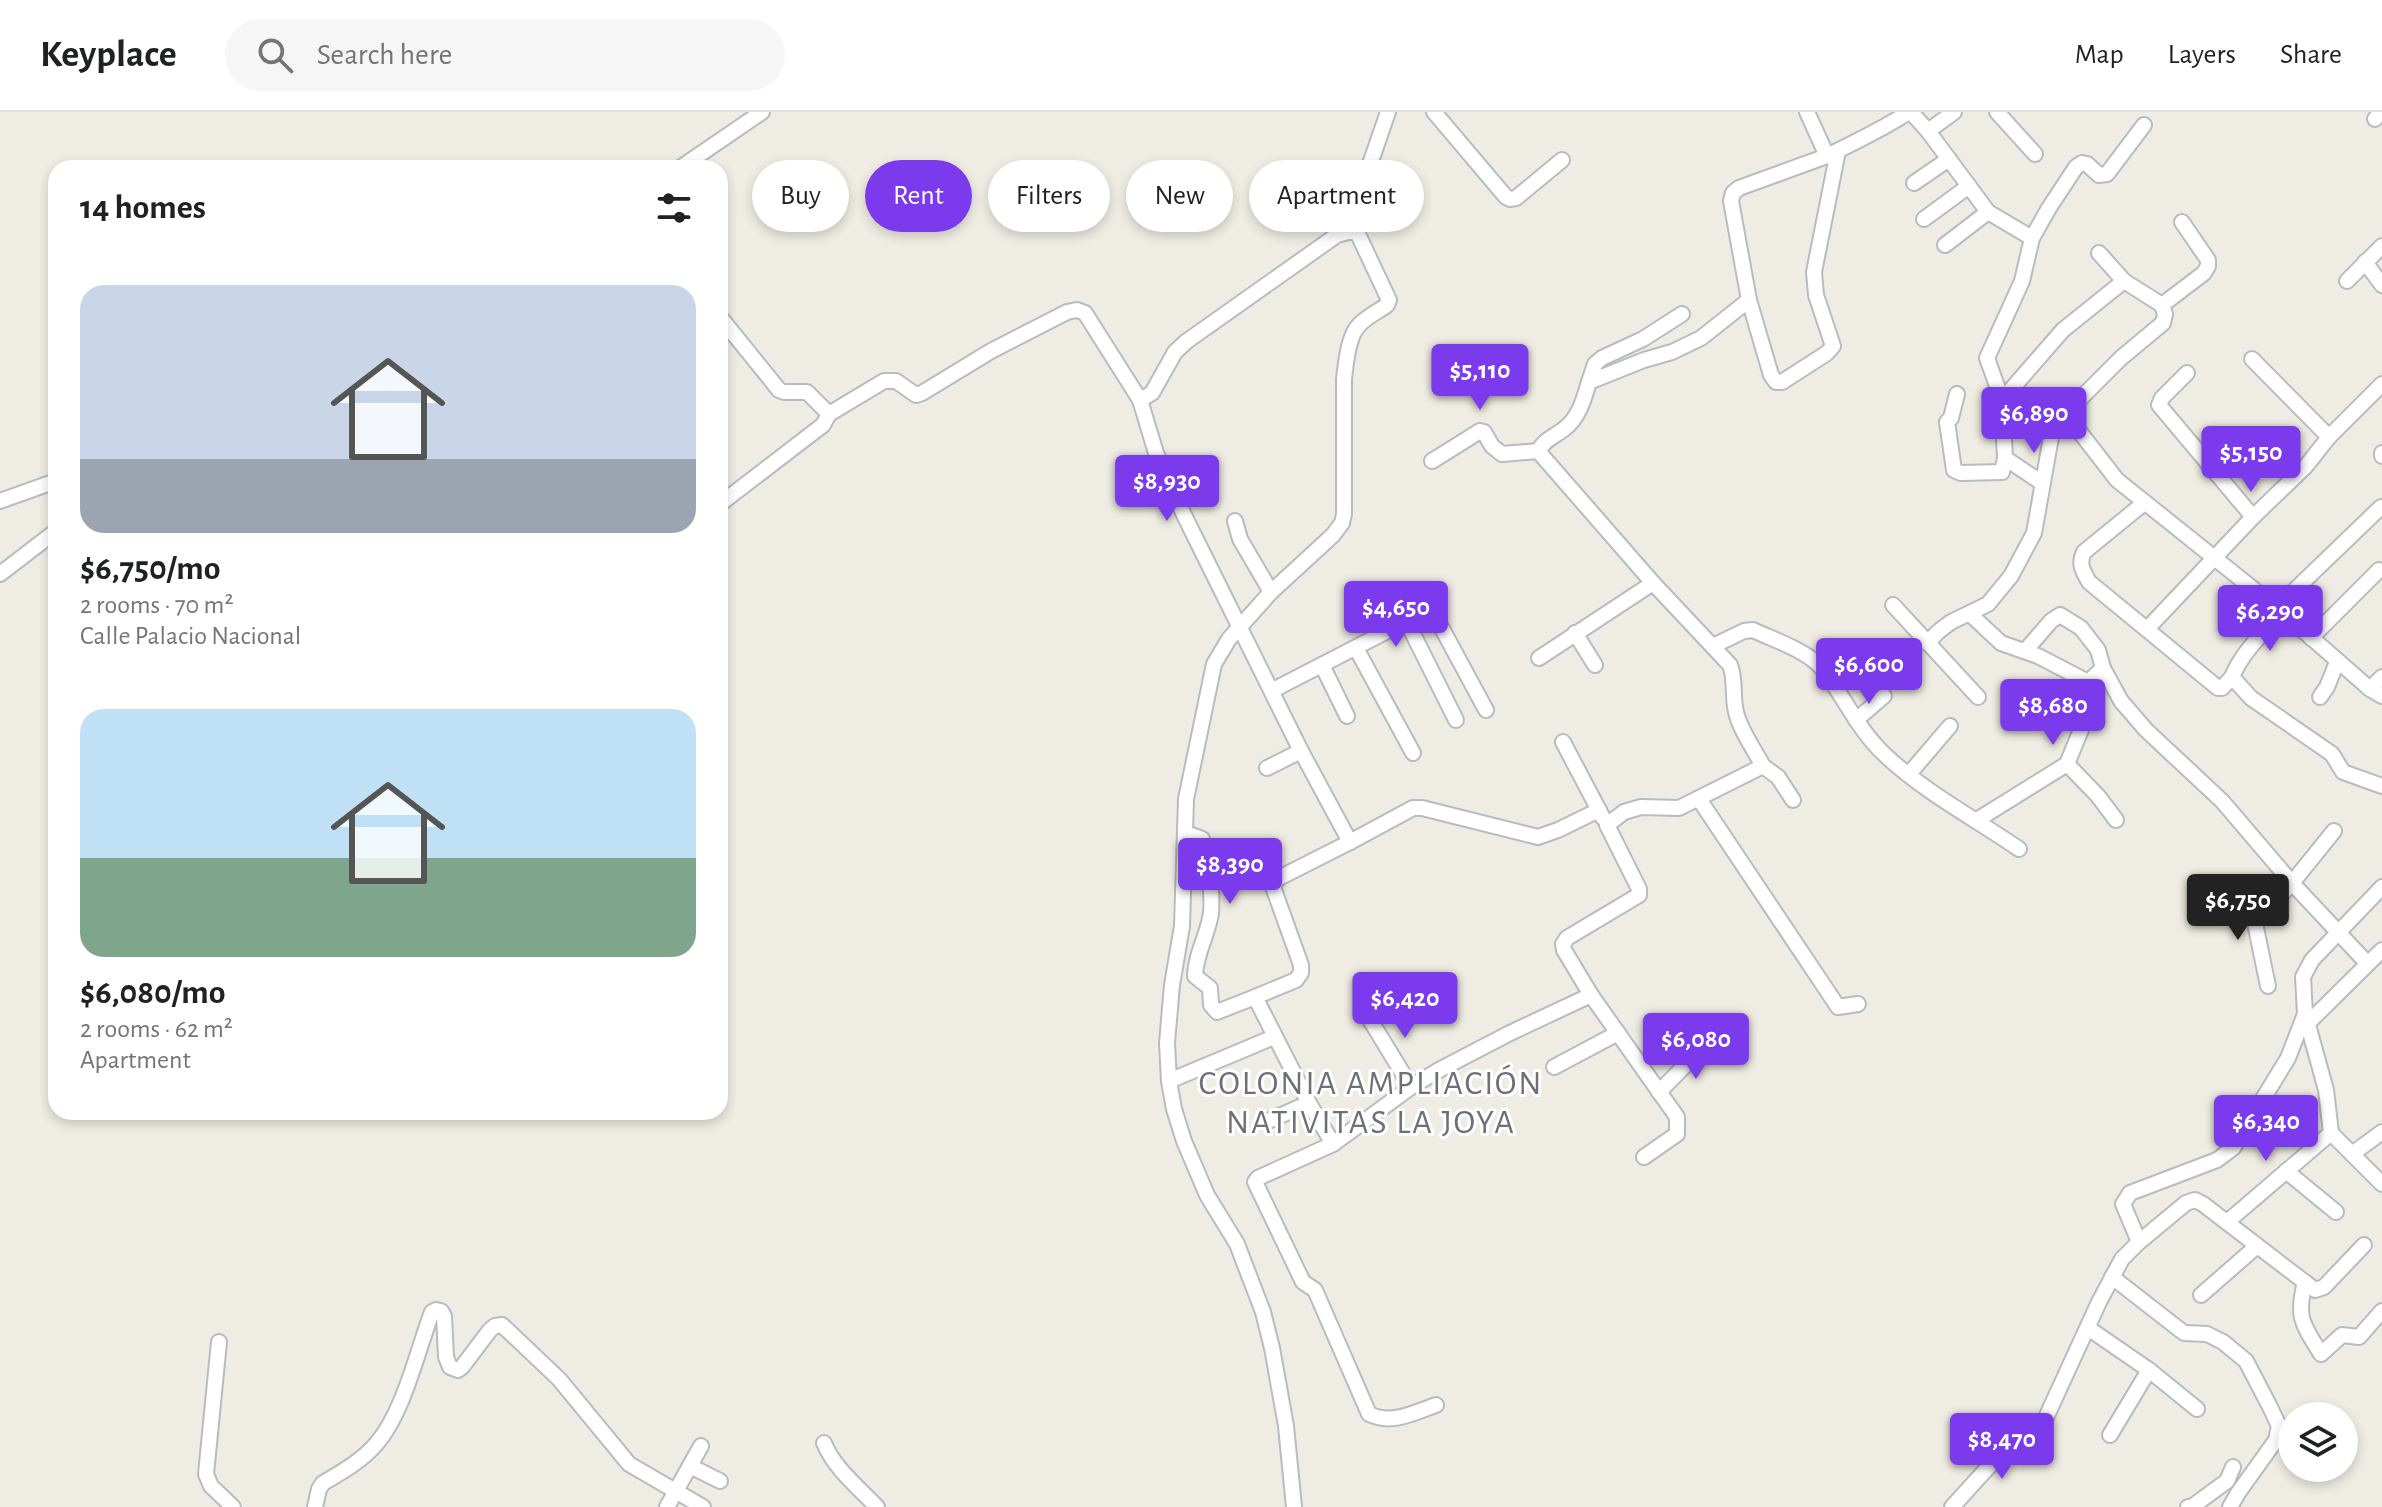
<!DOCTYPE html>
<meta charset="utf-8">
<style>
body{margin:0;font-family:"Alegreya Sans",sans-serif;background:#f6f6f6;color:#202124;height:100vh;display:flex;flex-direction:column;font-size:30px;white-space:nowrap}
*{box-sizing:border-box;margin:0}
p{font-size:26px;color:#757577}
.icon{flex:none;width:44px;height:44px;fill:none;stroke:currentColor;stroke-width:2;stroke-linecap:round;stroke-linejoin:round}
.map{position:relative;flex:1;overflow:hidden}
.drawer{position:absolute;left:48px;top:48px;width:680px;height:960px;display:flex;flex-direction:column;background:#fff;border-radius:24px;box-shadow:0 4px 12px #0003}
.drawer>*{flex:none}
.banner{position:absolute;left:752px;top:48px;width:760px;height:72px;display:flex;gap:16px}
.controls{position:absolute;left:2278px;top:1290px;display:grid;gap:16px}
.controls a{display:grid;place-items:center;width:80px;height:80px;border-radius:50%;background:#fff;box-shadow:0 4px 12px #0003;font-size:40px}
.price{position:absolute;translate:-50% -68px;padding:0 18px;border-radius:8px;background:#7c3aed;color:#fff;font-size:26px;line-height:52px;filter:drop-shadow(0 2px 4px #0008)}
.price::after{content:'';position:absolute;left:50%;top:48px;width:24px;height:18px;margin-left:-12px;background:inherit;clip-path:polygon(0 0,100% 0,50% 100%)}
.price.current{background:#222;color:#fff}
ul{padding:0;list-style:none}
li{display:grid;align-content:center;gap:16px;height:424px;padding:0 32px}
li span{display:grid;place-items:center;height:248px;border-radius:24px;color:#555}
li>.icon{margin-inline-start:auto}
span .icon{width:144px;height:144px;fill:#fffc;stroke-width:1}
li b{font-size:34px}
h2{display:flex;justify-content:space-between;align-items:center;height:96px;padding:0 32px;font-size:34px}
.tag{padding:0 28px;border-radius:36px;background:#fff;box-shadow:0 4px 12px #0003;font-size:28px;line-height:72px}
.tag.current{background:#7c3aed;color:#fff}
header{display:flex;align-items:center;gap:48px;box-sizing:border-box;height:112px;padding:0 40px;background:#fff;border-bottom:2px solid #e0e0e0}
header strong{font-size:38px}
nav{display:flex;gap:44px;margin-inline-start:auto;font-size:28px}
.search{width:560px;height:72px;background:#f6f6f6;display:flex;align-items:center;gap:20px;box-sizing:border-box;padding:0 28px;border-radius:44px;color:#757577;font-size:30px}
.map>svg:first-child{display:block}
</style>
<header>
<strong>Keyplace</strong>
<div class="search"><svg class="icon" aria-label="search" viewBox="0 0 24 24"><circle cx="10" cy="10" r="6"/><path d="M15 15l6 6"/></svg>Search here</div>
<nav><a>Map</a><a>Layers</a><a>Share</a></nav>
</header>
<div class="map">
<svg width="2382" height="1395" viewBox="0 0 2382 1395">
<rect width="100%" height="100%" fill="#efede3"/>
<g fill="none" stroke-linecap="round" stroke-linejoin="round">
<g stroke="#b8bbc0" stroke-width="18">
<g id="minor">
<path d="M1434,0L1506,85L1510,87L1516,86L1562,48"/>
<path d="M1807,0L1827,44"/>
<path d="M1911,0L1928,19L1988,100L2032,126"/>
<path d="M1997,0L2035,42"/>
<path d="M2375,7L2381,0"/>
<path d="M1928,19L1954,0"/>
<path d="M1838,39L1814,160L1816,183L1833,234L1827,241L1782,270H1776L1771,263L1749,188L1731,89L1733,81L1739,76L1827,44C1855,30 1883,17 1909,0"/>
<path d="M680,56L762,0"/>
<path d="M1914,71L1949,47"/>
<path d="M1924,107L1969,74"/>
<path d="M1945,133L1988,100"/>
<path d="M2099,141L2124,169L2162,193"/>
<path d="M2365,150L2382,173"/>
<path d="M2347,169L2382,134"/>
<path d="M2162,193L2204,161L2208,154V148L2182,110"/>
<path d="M720,205L779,278L784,280H807L829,302L884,269H896L916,283L922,281L991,239L1067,200L1077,198L1085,201L1140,288L1152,281L1175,240L1187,229L1337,123L1348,120H1357"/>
<path d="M2252,247L2329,325"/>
<path d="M2187,261L2162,286L2159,293L2253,405"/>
<path d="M1589,270L1595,252L1602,246L1643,227L1682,202"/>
<path d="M1957,282L1951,306L1947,310L1954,358L1961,361L2002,360L2005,346L2002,288L1987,246L2022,169L2032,126L2049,96L2076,55L2082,51L2087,52L2099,63L2107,62L2144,13"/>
<path d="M1140,288L1156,341L1185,405L1301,639L1350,730L1277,767L1273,775L1301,853V861L1296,868L1255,885L1309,991L1333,1032"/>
<path d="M2002,288L2063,218L2124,169"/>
<path d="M2065,301L2117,368L2282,500L2370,577L2382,584"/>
<path d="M2382,341V344"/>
<path d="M2005,346L2042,371"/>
<path d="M1432,349L1480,319L1484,320L1492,334L1502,342L1538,339"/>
<path d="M0,389L56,369"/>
<path d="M2144,391L2084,440C2078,452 2083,459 2089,470L2218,576H2222L2232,565L2251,586L2332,642L2343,660L2382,674"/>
<path d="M720,392L823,313L829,302"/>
<path d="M1235,409L1240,427L1271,480"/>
<path d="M0,462L56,419"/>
<path d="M1893,493L1978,585"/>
<path d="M2276,496L2381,395"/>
<path d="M1970,502L2001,531L2038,544L2088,570"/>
<path d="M1407,510L1456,608"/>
<path d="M2147,517L2253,405L2306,354L2329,325L2382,272"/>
<path d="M1575,521L1595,553"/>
<path d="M2311,526L2379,458"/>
<path d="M1927,531L1939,519L1951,510L1988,492L2011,464L2034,421L2053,314L2121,246L2163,211L2165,202L2162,193"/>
<path d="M1713,534L1744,519L1753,518C1774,528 1800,536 1818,552C1828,562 1835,575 1843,587C1855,606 1867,626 1884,642C1924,680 1974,706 2019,737"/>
<path d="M1356,536L1413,641"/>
<path d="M2025,539L2051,509L2060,503L2081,516L2098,538L2103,556L2121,589L2146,618L2222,689L2292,771L2367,851"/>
<path d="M1539,546L1653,471"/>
<path d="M1322,553L1347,604"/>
<path d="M2232,565C2242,540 2264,520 2282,500"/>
<path d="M2370,577L2382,565"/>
<path d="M1273,578L1428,498H1432L1486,598"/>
<path d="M2320,585L2327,575L2337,550"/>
<path d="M1856,608L1884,584"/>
<path d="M1563,630L1603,706"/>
<path d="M2067,652L2098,684L2116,708"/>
<path d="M1763,654L1778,665L1793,688"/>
<path d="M1267,656L1301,639"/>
<path d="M1909,662L1950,614"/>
<path d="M1699,687L1838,895L1858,892"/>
<path d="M1977,708L2067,652L2090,596L2091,581L2088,570L2103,556"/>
<path d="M1186,721L1202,727L1203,730C1208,753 1213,777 1211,801C1208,823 1195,843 1195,864L1210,876L1211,893L1217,900L1255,885"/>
<path d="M1350,730L1413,696H1422L1538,725L1558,718L1599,698"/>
<path d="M2243,776L2255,811L2268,874"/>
<path d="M2255,811L2292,771L2334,719"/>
<path d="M1591,883L1677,1005V1022L1644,1045"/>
<path d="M1366,901L1411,975"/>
<path d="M2308,911L2382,838"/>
<path d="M1554,955L1618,921"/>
<path d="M1169,969L1274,925"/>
<path d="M1659,980L1706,932"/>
<path d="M1268,1009L1309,991"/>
<path d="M2331,1021L2326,978L2305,902L2303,865L2312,848L2382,775"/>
<path d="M2331,1021L2382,1072"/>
<path d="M2352,1042L2382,1020"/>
<path d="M2286,1059L2336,1100"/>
<path d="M2227,1110L2331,1021"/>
<path d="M2139,1130L2123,1092L2130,1081L2217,1048L2233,1036L2288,946L2305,902"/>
<path d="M2112,1165L2184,1221L2207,1222L2223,1230L2246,1249L2270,1295L2279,1314L2276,1328L2238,1381L2230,1395"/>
<path d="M2305,1170C2296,1206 2302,1211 2321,1242L2342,1223L2359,1225L2382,1199"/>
<path d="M2201,1183L2257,1134"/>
<path d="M2088,1216L2149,1258L2197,1297"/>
<path d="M219,1230L206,1362L211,1374L233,1395"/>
<path d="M1436,1293C1413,1301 1392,1313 1369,1302L1315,1178L1303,1170L1255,1070L1258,1066L1333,1032L1411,975L1439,958L1510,921L1591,883L1564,838L1563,832L1567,826L1639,783V777L1607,713L1624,700L1641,695L1679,696L1763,654C1754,637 1740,618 1736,600C1732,584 1736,568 1730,553L1653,471L1538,339C1545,327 1554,325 1564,317C1579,306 1584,287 1589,270L1644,248L1672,240L1701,226L1749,188"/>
<path d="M2110,1323L2149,1258"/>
<path d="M824,1331C834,1356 859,1376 877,1395"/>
<path d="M690,1354L720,1369"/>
<path d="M315,1395L319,1377L323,1371C342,1360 363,1348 377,1331C404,1299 417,1240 432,1200L436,1198L441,1199L444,1204L446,1245L450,1255L458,1258L462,1255L490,1218L495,1214L502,1213L559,1267L629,1352L703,1395"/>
<path d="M667,1395L701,1334"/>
<path d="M1294,1395L1286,1314L1272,1236L1263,1200L1237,1132L1207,1083L1184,1029L1174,997L1169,969L1167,931L1172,873L1182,814L1186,687L1214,552L1229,527L1271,480L1333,423L1342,411L1344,402V267C1346,251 1348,223 1360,212C1368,204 1379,199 1387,193L1389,188L1357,120L1361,78L1388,0"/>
<path d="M1952,1395C1969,1377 1985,1357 2004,1340C2016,1328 2033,1324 2044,1310L2099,1190L2122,1147L2139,1130L2186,1091L2195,1088L2203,1092L2315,1178L2324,1175L2364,1133"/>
<path d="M2188,1395L2193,1394L2227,1369L2233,1355"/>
</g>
</g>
<use href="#minor" stroke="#fff" stroke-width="14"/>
</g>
<g text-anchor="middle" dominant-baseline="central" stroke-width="6" stroke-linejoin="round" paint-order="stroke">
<g font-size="34" letter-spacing="2" fill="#6c7177" stroke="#fff">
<text x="1371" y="972">COLONIA AMPLIACIÓN<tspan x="1371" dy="39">NATIVITAS LA JOYA</tspan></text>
</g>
</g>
</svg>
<div class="controls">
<a><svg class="icon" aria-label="layers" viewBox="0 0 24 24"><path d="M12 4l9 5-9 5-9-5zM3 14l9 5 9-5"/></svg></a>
</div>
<b class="price" style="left:1480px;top:300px">$5,110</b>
<b class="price" style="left:2034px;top:343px">$6,890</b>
<b class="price" style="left:2251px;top:382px">$5,150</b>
<b class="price" style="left:1167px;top:411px">$8,930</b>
<b class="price" style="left:1396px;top:537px">$4,650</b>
<b class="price" style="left:2270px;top:541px">$6,290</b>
<b class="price" style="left:1869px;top:594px">$6,600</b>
<b class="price" style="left:2053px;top:635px">$8,680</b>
<b class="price" style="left:1230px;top:794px">$8,390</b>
<b class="price current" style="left:2238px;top:830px">$6,750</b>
<b class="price" style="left:1405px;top:928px">$6,420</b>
<b class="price" style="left:1696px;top:969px">$6,080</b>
<b class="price" style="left:2266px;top:1051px">$6,340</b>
<b class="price" style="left:2002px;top:1369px">$8,470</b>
<div class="banner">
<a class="tag">Buy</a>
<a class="tag current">Rent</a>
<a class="tag">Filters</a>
<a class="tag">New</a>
<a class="tag">Apartment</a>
</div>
<section class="drawer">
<h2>14 homes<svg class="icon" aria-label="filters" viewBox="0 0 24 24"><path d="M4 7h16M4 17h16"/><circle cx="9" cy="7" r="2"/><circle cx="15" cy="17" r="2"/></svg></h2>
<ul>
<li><span style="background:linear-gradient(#c9d6e8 70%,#9aa5b1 0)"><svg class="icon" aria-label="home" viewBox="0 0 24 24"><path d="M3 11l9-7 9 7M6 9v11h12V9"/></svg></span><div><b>$6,750/mo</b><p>2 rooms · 70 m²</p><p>Calle Palacio Nacional</p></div></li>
<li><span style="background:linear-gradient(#bfe0f5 60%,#7fa58c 0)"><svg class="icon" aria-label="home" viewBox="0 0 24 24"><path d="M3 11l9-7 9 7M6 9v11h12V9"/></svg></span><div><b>$6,080/mo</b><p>2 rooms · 62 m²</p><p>Apartment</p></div></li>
</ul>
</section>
</div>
